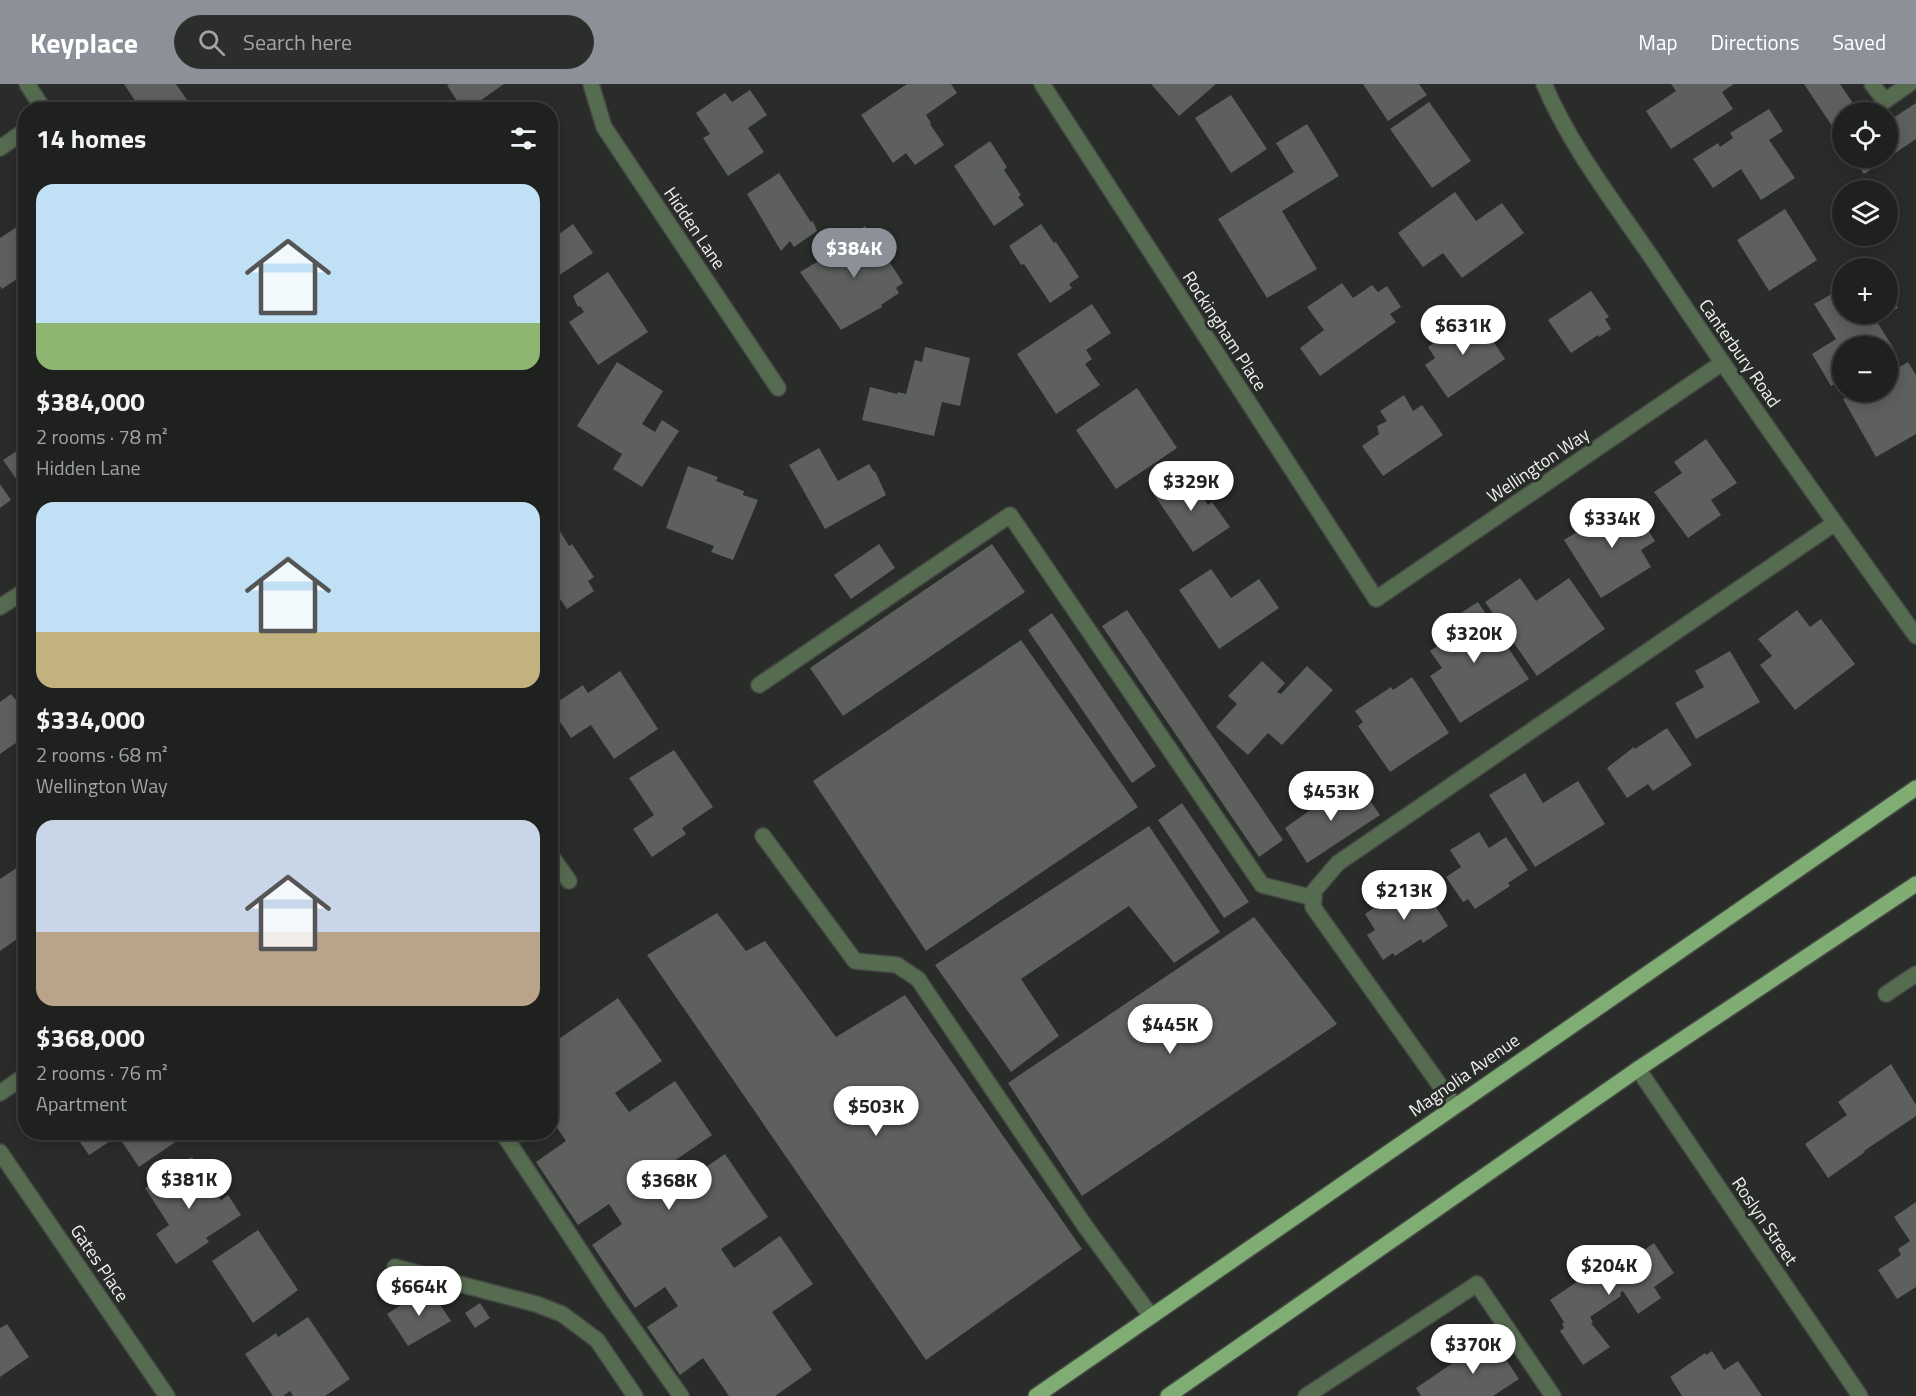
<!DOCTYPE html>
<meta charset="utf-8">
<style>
body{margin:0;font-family:"Titillium Web",sans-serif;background:#2c2e2c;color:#f1f3f6;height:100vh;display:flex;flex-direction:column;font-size:22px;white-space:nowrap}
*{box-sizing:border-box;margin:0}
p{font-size:20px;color:#a1a3a4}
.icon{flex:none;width:33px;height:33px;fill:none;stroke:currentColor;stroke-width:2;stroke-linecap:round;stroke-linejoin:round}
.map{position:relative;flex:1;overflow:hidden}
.side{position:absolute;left:18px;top:18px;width:540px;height:1038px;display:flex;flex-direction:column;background:#1f211f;border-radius:24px;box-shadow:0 3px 15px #0003,0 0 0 2px #3c3e3d}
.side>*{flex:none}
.fabs{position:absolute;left:1832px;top:18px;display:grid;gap:12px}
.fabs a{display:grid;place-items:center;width:66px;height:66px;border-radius:50%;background:#1f211f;box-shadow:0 3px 15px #0003,0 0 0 2px #3c3e3d;font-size:30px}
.price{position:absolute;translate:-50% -51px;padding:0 14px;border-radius:21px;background:#fff;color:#222;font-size:20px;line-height:39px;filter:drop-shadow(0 2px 3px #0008)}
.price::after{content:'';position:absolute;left:50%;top:36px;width:18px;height:14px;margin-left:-9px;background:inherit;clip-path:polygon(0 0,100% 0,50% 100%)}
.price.on{background:#8c9099;color:#fff}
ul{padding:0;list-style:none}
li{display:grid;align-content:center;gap:12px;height:318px;padding:0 18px}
li span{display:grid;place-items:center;height:186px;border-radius:18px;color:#555}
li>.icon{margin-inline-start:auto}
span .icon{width:108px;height:108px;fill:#fffc;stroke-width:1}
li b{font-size:26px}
h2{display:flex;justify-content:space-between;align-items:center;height:72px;padding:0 18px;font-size:26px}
header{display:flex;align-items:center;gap:36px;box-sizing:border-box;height:84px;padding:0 30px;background:#8c9099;color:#fff}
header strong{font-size:28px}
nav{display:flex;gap:33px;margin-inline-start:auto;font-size:21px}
.search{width:420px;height:54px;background:#2c2e2c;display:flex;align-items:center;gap:15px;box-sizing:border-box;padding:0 21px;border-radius:33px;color:#a1a3a4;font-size:22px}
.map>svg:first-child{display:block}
</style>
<header>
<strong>Keyplace</strong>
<div class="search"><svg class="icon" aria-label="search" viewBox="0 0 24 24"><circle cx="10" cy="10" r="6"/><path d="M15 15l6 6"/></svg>Search here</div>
<nav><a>Map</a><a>Directions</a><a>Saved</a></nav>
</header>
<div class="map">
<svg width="1916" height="1312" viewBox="0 0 1916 1312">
<rect width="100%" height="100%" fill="#292c29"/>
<g fill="#5d605c">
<path d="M124,0H176L194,26H141Z"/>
<path d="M449,0H504L467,26H463L447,1Z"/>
<path d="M907,0H951L957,9L926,31L931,39L930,40L944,61L915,81L906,69L893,79L861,31Z"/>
<path d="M1151,0H1216L1179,32Z"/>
<path d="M1363,0H1419L1427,11L1388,37Z"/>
<path d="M1671,0H1734L1722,8L1733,25L1671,65L1646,27L1676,7Z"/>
<path d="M1804,0H1840L1859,28H1842V57Z"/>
<path d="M750,6L767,31L748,44L764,68L728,92L703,54L710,50L696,29L725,9L732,18Z"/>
<path d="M1231,11L1267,65L1231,89L1195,34Z"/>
<path d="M1429,18L1471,77L1432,104L1390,45Z"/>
<path d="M1916,19V55L1864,90L1853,74H1887V38Z"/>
<path d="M1769,25L1783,47L1769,56L1795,94L1761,116L1741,85L1713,104L1693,75L1718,59L1720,63L1733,54L1730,49Z"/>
<path d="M1307,40L1339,92L1282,127L1317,185L1267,214L1218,135L1294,88L1276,59Z"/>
<path d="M990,57L1007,83L1004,86L1021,111L1018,113L1024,121L994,142L954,82Z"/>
<path d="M779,89L811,138L813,137L817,147L794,163L790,157L781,167L747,110Z"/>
<path d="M1455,108L1476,137L1502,119L1524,149L1462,194L1443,169L1423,183L1398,149Z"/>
<path d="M1785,125L1817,176L1769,207L1737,156Z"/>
<path d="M26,137V189L2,205L0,202V154Z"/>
<path d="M552,140L559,150L573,140L593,169L550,197V141Z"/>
<path d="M1041,140L1054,159L1056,158L1079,193L1069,200L1072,204L1050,219L1024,180L1021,181L1009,162Z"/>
<path d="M865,142L867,145H871L879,156L878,160L903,199L896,204L899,209L881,221L882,223L841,246L800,188L832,169L831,165Z"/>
<path d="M608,188L648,248L598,281L569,238L584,228L580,222L578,223L573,212Z"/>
<path d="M1342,199L1353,214L1372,201L1378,208L1387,202L1401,223L1390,230L1396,238L1320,292L1300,264L1324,246L1307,223Z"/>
<path d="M1842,204V230H1887V206L1898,224L1876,236L1894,265L1887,269V262H1842V296L1831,302L1812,270L1836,255L1814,220Z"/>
<path d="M1591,207L1609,233L1605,235L1611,245L1599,253L1598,251L1571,269L1548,236Z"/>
<path d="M1092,220L1111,249L1086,266L1092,275L1085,280L1100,301L1056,330L1017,270Z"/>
<path d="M1475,230L1505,275L1448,314L1425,281L1435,274L1428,263Z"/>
<path d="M925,263L970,274L960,322L942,318L934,352L862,336L870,303L897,310L898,308L906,310L915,276L922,278Z"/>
<path d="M617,278L663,307L642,340L655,348L662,336L679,347L642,403L613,385L622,370L577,342Z"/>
<path d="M1908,278L1916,291V350L1876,373L1843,315L1856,308H1887V290Z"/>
<path d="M1137,304L1177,364L1116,405L1076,346Z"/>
<path d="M1404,311L1413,327L1422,321L1443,351L1383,392L1362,362L1379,350L1377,342L1387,337L1380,327Z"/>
<path d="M1706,355L1737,399L1711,416L1721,431L1688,454L1654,408L1682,389L1674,378Z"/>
<path d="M26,361V409L3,376Z"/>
<path d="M819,364L838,397L869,380L874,388L875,387L886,411L825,445L789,381Z"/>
<path d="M688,382L718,393L716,397L744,407L743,411L758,416L733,476L711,468L714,462L666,444Z"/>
<path d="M1183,389L1189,398L1191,396L1208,421L1212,418L1230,443L1193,468L1153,409Z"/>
<path d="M0,400L11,416L0,424Z"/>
<path d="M1629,416L1655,457L1641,466L1651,483L1601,514L1564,456Z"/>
<path d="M558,444L569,462L572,460L594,493L588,497L594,507L567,525L560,515L554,519L550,513V449Z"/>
<path d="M879,460L895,484L851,515L834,491Z"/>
<path d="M992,460L1025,508L843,632L810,584Z"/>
<path d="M1211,485L1231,514L1259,495L1279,524L1219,565L1179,506Z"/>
<path d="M1520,494L1536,517L1569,494L1605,545L1537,592L1485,518Z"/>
<path d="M1478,518L1529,595L1460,639L1430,592L1442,584L1430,567L1442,559L1434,546Z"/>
<path d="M1127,526L1283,756L1259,773L1102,542Z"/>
<path d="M1797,526L1810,543L1821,535L1855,580L1795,626L1760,581L1772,572L1758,555Z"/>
<path d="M1052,529L1156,682L1132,699L1028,546Z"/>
<path d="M1021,556L1138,723L926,867L813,697Z"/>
<path d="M1730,567L1760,618L1696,655L1675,619L1704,603L1695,587Z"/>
<path d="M1262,577L1285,599L1277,608L1281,610L1307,582L1333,606L1282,661L1268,649L1248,671L1216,643L1237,620L1228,612Z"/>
<path d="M620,587L658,645L614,675L591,641L571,654L550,623L583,601L588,609Z"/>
<path d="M1412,593L1449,649L1390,688L1358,642L1363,638L1355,627L1391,603L1393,606Z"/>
<path d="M26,609V652L0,670V618L11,610L16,616Z"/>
<path d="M1667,644L1692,681L1653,707L1648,700L1627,714L1607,684L1634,663L1635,665Z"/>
<path d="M674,666L713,723L682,744L686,750L652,773L633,745L654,731L629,694Z"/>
<path d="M1525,689L1543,719L1578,697L1605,740L1535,783L1489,711Z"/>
<path d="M1345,701L1352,710L1361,704L1380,731L1307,779L1285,744Z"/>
<path d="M1182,719L1249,818L1224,834L1158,736Z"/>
<path d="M1149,742L1220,848L1174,879L1129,822L1021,895L1059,952L1011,988L935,881Z"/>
<path d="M1479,748L1489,764L1506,753L1528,786L1508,799L1510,802L1475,825L1468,815L1463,818L1446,793L1461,783L1450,766Z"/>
<path d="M21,781L26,788V855L23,851L0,867V795Z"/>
<path d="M1414,797L1422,808L1425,806L1448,842L1423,859L1421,855L1395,872L1393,869L1383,876L1367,851L1375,846L1365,830Z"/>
<path d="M717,829L746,867L765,857L836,953L905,911L1082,1165L926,1276L647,871Z"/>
<path d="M1254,833L1337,940L1082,1112L1008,999Z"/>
<path d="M618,914L662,977L615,1009L629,1028L675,997L712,1051L667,1082L680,1101L725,1070L768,1133L721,1165L734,1184L780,1152L813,1200L772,1228L812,1286L775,1312H729L703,1274L680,1291L647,1243L678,1222L665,1203L635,1224L592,1161L622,1140L609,1120L578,1141L536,1078L566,1057L553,1038L550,1039V961Z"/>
<path d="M1891,980L1916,1021V1032L1864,1067L1865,1068L1828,1094L1805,1060L1847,1031L1838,1018Z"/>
<path d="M73,1048H181L184,1052L139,1083L118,1052L89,1071Z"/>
<path d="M515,1048H537L522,1059Z"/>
<path d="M192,1073L221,1116L228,1111L241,1131L206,1154L209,1158L176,1180L156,1150L169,1141L145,1104Z"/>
<path d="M1916,1118V1203L1897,1215L1878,1186L1901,1171L1898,1165L1910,1157L1894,1133Z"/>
<path d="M258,1146L298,1206L253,1239L212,1177Z"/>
<path d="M1654,1159L1674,1189L1654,1203L1661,1214L1638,1230L1623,1207L1620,1209L1621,1212L1590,1233L1593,1238L1591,1239L1610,1263L1583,1281L1560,1247L1564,1244L1562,1240L1564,1238L1550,1216L1627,1164L1633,1174Z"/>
<path d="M428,1203L451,1237L408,1262L387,1230Z"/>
<path d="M480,1219L490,1234L475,1244L465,1229Z"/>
<path d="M308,1233L350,1295L325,1312H293L290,1307L283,1312H273L245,1270L276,1249L278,1253Z"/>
<path d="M7,1240L29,1273L0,1293V1244Z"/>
<path d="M1491,1253L1519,1295L1493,1312H1421L1416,1304Z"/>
<path d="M1712,1267L1724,1286L1738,1277L1762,1312H1682L1670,1293L1705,1269L1706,1271Z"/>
</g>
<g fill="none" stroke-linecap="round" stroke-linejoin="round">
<g stroke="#454845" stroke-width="18">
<g id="lane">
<path d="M1872,0L1885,17L1909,0"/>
<path d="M763,752L855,877L897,881L918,895L1085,1142L1151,1232"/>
<path d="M1314,814V807L1338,779L1835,439"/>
<path d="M1886,910L1916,890"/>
<path d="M502,1048L610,1212L681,1312"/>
<path d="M395,1183L536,1220L562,1230L597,1256L635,1312"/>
<path d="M1477,1200L1553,1312"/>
</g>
</g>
<g stroke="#454845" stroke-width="18">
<g id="street">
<path d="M27,0L44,26"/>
<path d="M591,0L604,43L778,304"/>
<path d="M1042,0L1376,515L1722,279"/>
<path d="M1544,0C1570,62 1616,121 1654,177C1738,304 1827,428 1916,552"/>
<path d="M0,64L26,46"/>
<path d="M0,523L26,506"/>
<path d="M759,601L1010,431L1262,801L1314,814L1313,823L1454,1021"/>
<path d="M550,770L569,797"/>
<path d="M1638,985L1860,1312"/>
<path d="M0,1009L26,991"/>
<path d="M0,1068L167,1312"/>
<path d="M1306,1312L1477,1200"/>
</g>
</g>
<g stroke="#454845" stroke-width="18">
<g id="primary">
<path d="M1036,1312L1916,704"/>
<path d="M1168,1312L1638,985L1916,800"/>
</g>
</g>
<use href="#lane" stroke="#566c50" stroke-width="15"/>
<use href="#street" stroke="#566c50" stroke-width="15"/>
<use href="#primary" stroke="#7fad73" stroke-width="15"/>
</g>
<g text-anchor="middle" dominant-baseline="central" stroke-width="6" stroke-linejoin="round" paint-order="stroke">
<g font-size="18" fill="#f0f2ef" stroke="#292c29">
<text transform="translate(695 144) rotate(56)">Hidden Lane</text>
<text transform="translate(1225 247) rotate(57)">Rockingham Place</text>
<text transform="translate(1740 269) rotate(55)">Canterbury Road</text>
<text transform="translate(1538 381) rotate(-34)">Wellington Way</text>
<text transform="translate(1464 991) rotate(-35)">Magnolia Avenue</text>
<text transform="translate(1765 1137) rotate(56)">Roslyn Street</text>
<text transform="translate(100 1179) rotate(56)">Gates Place</text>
</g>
</g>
</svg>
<div class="fabs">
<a><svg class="icon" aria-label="locate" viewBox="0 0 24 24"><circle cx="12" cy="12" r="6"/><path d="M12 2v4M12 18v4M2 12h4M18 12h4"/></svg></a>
<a><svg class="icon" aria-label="layers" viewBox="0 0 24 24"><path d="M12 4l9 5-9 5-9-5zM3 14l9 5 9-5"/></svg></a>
<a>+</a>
<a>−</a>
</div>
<b class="price on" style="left:854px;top:195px">$384K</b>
<b class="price" style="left:1463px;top:272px">$631K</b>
<b class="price" style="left:1191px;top:428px">$329K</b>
<b class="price" style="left:1612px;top:465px">$334K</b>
<b class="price" style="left:1474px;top:580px">$320K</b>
<b class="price" style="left:1331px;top:738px">$453K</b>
<b class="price" style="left:1404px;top:837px">$213K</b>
<b class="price" style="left:1170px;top:971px">$445K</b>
<b class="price" style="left:876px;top:1053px">$503K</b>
<b class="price" style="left:189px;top:1126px">$381K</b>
<b class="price" style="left:669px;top:1127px">$368K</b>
<b class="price" style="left:1609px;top:1212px">$204K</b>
<b class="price" style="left:419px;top:1233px">$664K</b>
<b class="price" style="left:1473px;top:1291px">$370K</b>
<section class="side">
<h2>14 homes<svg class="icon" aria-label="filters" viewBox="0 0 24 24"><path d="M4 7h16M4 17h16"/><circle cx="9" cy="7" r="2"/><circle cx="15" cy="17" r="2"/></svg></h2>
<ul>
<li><span style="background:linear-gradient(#bfe0f5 75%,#8fb573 0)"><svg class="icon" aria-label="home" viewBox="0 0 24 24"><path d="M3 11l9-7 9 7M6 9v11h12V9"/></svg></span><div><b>$384,000</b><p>2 rooms · 78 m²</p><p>Hidden Lane</p></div></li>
<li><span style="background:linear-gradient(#bfe0f5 70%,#c2b280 0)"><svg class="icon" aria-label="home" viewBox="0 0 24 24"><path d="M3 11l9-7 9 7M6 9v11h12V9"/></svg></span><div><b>$334,000</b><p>2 rooms · 68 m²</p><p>Wellington Way</p></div></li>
<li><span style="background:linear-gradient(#c9d6e8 60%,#b9a48a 0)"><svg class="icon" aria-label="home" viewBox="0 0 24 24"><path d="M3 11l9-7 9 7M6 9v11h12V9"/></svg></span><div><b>$368,000</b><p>2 rooms · 76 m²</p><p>Apartment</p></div></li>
</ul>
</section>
</div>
